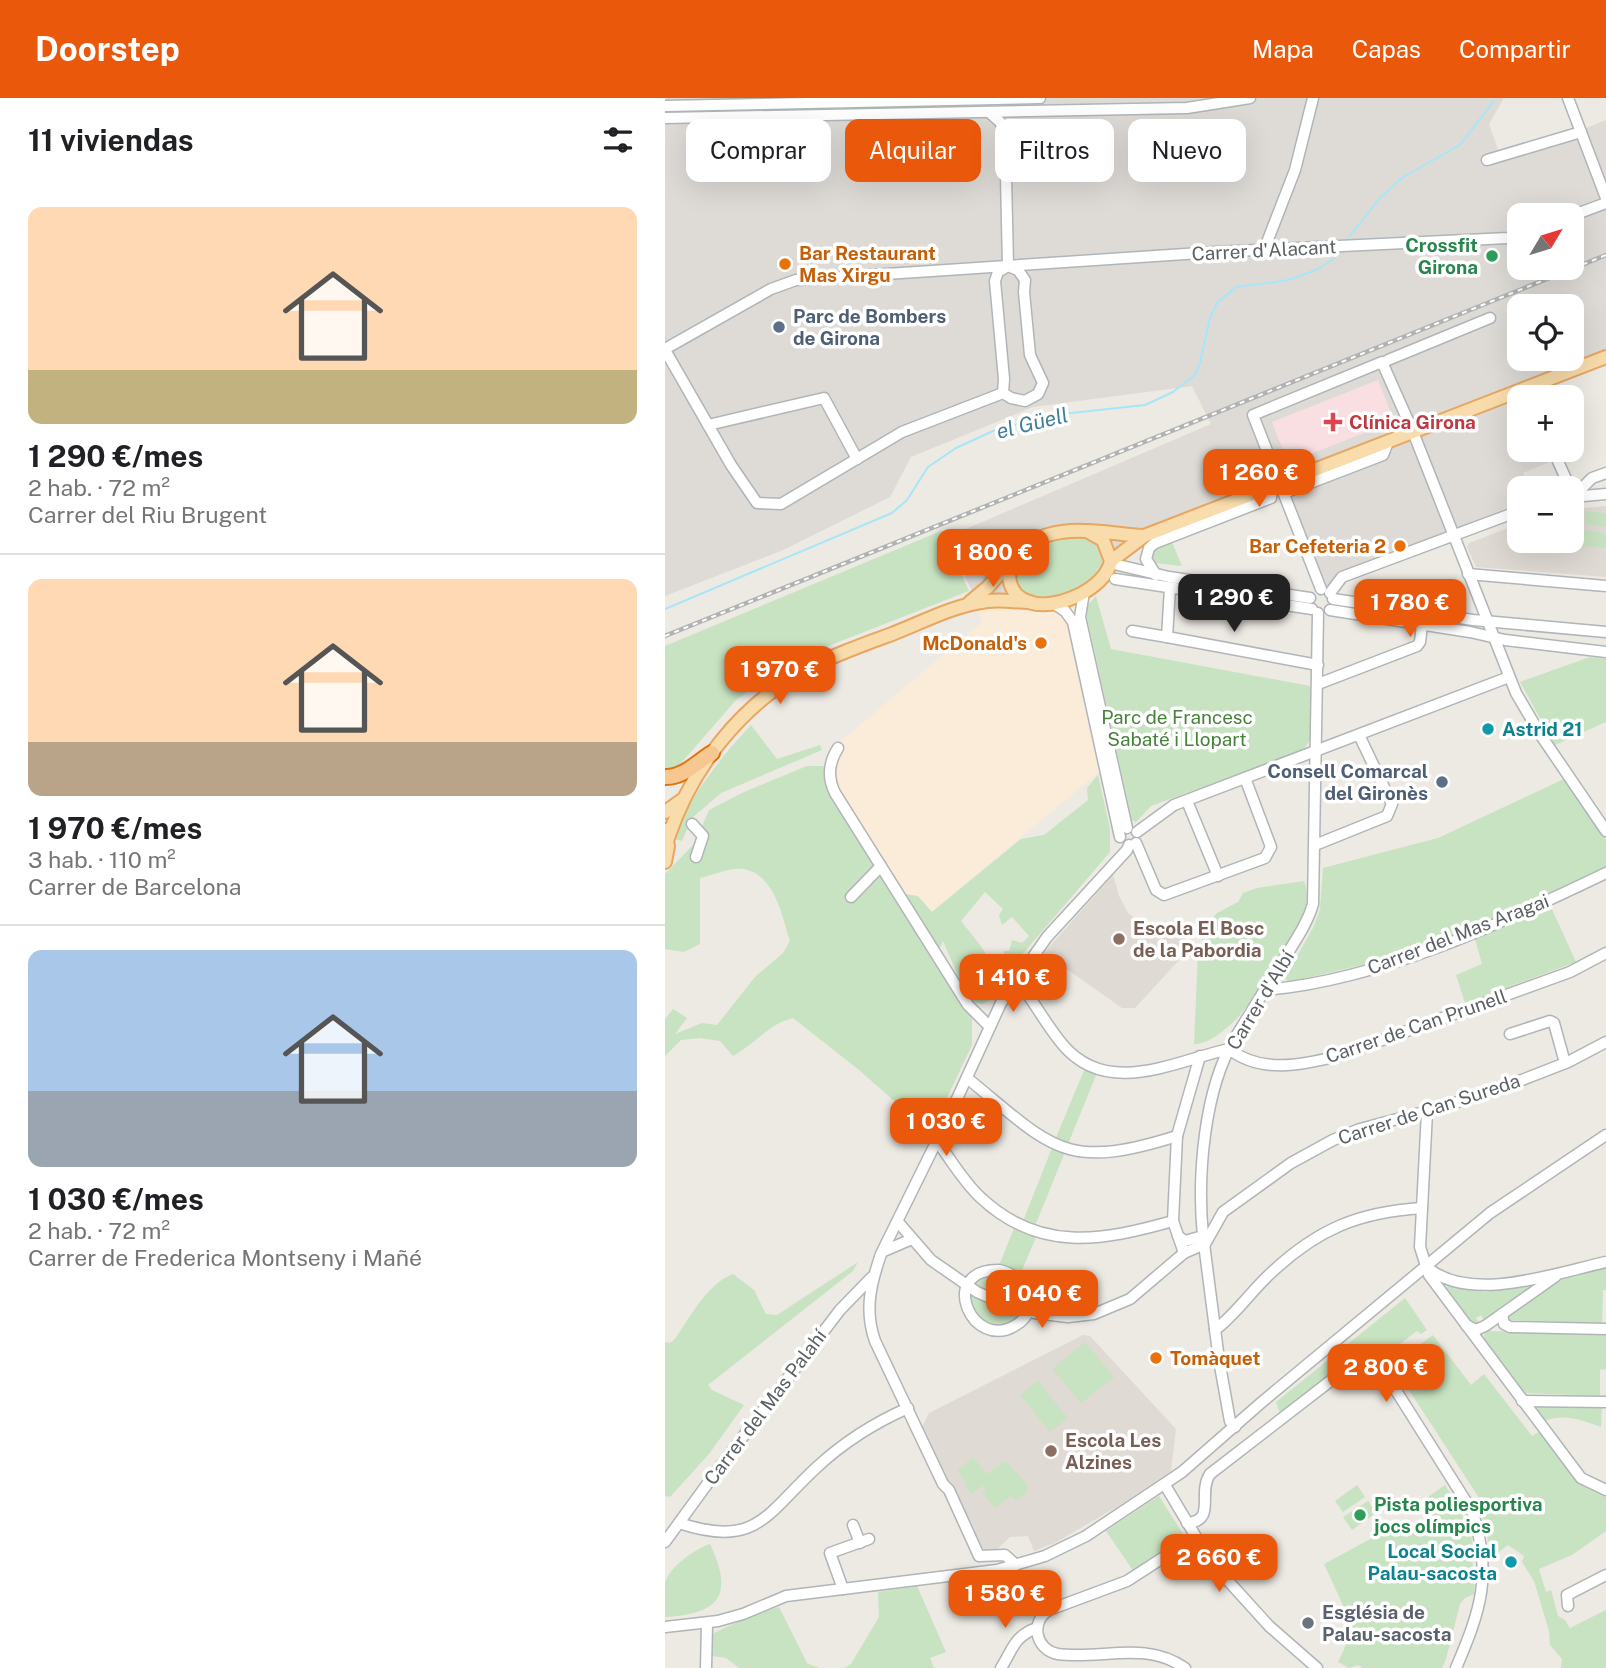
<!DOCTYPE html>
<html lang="es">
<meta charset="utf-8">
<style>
body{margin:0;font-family:"Public Sans",sans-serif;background:#f6f6f6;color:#202124;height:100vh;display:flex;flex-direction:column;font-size:26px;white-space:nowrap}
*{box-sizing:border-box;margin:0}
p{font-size:23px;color:#757577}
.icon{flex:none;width:38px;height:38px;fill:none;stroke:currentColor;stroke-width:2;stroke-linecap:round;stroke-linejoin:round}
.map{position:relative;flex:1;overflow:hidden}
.drawer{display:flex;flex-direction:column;background:#fff;width:665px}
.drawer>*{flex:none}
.guide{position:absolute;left:21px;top:21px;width:665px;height:63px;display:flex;gap:14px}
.needle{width:46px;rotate:52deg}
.buttons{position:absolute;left:842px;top:105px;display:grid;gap:14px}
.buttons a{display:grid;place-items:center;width:77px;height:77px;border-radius:14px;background:#fff;box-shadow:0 7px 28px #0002;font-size:35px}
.price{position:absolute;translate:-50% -60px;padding:0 16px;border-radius:14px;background:#ea580c;color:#fff;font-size:23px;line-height:46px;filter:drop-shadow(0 2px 4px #0008)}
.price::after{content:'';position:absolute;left:50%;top:42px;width:21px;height:16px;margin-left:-10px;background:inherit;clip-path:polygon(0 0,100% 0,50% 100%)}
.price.on{background:#222;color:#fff}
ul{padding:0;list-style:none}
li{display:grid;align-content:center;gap:14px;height:371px;padding:0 28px}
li+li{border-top:2px solid #e0e0e0}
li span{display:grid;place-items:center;height:217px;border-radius:14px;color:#555}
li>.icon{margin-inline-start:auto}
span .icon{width:126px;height:126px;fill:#fffc;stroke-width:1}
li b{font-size:30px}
h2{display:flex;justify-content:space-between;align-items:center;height:84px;padding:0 28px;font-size:30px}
.pill{padding:0 24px;border-radius:14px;background:#fff;box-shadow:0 7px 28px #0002;font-size:24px;line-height:63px}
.pill.on{background:#ea580c;color:#fff}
header{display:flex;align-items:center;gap:42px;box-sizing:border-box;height:98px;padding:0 35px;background:#ea580c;color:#fff}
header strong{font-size:33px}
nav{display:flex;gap:38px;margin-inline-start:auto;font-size:24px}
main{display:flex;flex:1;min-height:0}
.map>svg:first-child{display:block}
</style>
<header>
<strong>Doorstep</strong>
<nav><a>Mapa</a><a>Capas</a><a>Compartir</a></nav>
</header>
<main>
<section class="drawer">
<h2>11 viviendas<svg class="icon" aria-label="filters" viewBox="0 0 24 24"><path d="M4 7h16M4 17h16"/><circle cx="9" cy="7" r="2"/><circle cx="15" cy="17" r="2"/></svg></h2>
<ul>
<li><span style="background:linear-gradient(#ffd9b3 75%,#c2b280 0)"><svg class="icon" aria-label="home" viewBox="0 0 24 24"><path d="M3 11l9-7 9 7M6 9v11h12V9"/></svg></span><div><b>1 290 €/mes</b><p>2 hab. · 72 m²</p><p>Carrer del Riu Brugent</p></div></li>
<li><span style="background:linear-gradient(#ffd9b3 75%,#b9a48a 0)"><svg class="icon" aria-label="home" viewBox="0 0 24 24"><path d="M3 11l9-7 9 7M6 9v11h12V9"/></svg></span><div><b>1 970 €/mes</b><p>3 hab. · 110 m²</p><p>Carrer de Barcelona</p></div></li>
<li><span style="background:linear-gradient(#a9c7e8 65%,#9aa5b1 0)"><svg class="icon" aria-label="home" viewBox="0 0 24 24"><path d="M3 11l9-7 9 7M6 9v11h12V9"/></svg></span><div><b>1 030 €/mes</b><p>2 hab. · 72 m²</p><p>Carrer de Frederica Montseny i Mañé</p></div></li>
</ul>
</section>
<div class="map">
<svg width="941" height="1570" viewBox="0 0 941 1570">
<rect width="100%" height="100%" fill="#ede9e3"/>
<path fill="#fbecd9" d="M423,499L444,666L250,827L163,688L170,648L317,524L311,502Z"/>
<path fill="#dedbd7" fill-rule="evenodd" d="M0,0H839L824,26L835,57L911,34L941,22V259L861,290L865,299H854V352H888L892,361L858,375L863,390H854V405L794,429L778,443L665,490L653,485L614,386L477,438L423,499L311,502L282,439L546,326L527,288L368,309L246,359L225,399L116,453L0,498ZM854,117H906V170H854ZM854,208H906V261H854Z"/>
<g fill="#e0dad4">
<path d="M941,408V479L811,469L802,449L804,445L854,426V443H906L907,411Z"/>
<path d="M448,777L454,798L463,815L482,830L494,834L506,832L527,848L470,910H457L379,855Z"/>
<path d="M418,1237L425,1238L511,1331L506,1373L455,1407L390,1445L369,1453L363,1438L345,1439L329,1454H323L317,1449L291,1397L280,1383L255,1334L264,1315Z"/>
</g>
<path fill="#f9dfe2" d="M713,282L729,323L623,365L607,324Z"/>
<g fill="#c8e3c1">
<path d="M920,413L941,415V429L920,426Z"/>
<path d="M918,432L941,435V450L917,448Z"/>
<path d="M276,433L304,493L158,550L99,582L71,602L11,671H0V548Z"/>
<path d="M402,440C485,437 410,518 358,495L348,476C359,454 378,445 402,440Z"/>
<path d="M507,444L517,468L490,465L487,460L488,452Z"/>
<path d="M431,498L446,551L645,588C646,609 653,638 637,653L486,708L471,724L467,722L422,519V508Z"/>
<path d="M925,559L941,561V624L890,647L855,584Z"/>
<path d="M86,627L112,661L155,647L157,652L56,695L27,720L17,743L10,741C18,706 61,653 86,627Z"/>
<path d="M142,668H161L163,688L307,920V947L269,1027L260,1030L194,972L128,920C105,925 90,946 68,958L55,943L35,940L16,942L0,958V921L8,911L22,920L10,936L37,925L52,927L90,879L118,855L125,843C117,818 110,777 79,771C66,769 47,777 35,780V846L19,854L0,851V776L30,745L44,712L79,694Z"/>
<path d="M433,677L445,731V754L355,859L351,858L338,866L339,853H344L347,842L357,845L364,838L347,819L337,827L334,817L338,811L320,794L296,823C323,858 327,854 326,901L318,906L308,904L293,878L278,843L274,852L240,796L253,798L267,814L356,741L379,737L423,702L422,690Z"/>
<path d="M899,681L941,742V771L810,830L809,829L714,863L624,884L619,881L648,830L655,811L658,770L773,740Z"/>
<path d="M639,783C642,791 643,802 640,810C632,834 592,898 575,917C565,928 544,947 529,946L533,854L539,836L543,825L552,815L573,804L578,795L592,790Z"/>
<path d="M885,807L911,864L800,905L791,877L817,866L810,841Z"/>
<path d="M420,970L432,975L403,1046L390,1042Z"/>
<path d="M387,1050L400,1054L370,1128L358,1123Z"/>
<path d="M350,1128L372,1137L354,1179L333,1170Z"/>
<path d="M193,1164L188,1173L43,1287L47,1292L79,1307L44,1356L5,1399L0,1398V1244L5,1245L10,1241C25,1219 42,1186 68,1176L89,1192L101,1216L112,1217Z"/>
<path d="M941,1169V1192H938L937,1225L844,1222V1218L901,1178Z"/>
<path d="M326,1176L341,1177L360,1193V1206L310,1187V1182Z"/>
<path d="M867,1185L870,1186L869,1188L819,1222L816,1217L811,1220L814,1225L812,1226L806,1224L782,1190L784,1187L820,1194Z"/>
<path d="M308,1197L353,1216L355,1220C331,1234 308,1229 305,1199Z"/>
<path d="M740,1200L762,1232L756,1236L752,1233L728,1251L735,1261L768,1237L806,1287L819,1276L867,1338L875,1333L914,1383L941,1396V1433L907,1457L874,1471L881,1494L886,1492L893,1518L900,1522L905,1530L941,1512V1570H896L897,1561L885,1547L884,1533L869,1483L857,1464L859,1458L843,1447L826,1460L824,1448L806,1454L810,1484L809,1496L800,1500L795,1506L781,1561L777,1570H698L693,1567L684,1570L673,1564C681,1549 686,1536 683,1518L659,1466L722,1432L769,1419L760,1401L780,1387L795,1411L802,1429H804L809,1451L824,1446L817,1417L821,1415L820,1409L733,1275L726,1276C710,1261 699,1260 678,1265L675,1261L667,1267L670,1272L615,1315L611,1304Z"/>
<path d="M823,1233L941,1235V1271L935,1272V1298L860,1295L819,1241V1237Z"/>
<path d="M420,1244L449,1279L416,1305L387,1271Z"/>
<path d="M373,1283L403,1320L385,1334L355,1297Z"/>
<path d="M876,1307L937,1308L936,1329C916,1322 900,1315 879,1323L872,1312Z"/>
<path d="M308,1359L322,1376L338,1364H342L363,1388L361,1390L363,1393L351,1403L346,1398L330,1410L317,1395L321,1392L318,1387L306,1396L300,1388L302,1386L292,1373Z"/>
<path d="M692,1387L700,1399L678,1414L670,1403Z"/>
<path d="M494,1398L520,1439L469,1474L441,1433Z"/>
<path d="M703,1403L711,1415L687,1432L678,1419Z"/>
<path d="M45,1446C69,1497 55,1516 0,1519C0,1509 0,1495 0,1485C4,1469 30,1451 45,1446Z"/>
<path d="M252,1488L281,1554L265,1560L269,1570H179L186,1566L214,1519L213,1494Z"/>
<path d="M114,1509L142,1565L154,1570H74L61,1560L47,1558V1536L89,1516Z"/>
</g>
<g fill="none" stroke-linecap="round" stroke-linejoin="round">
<g stroke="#a7e6f9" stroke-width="2">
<path d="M684,139L715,100L738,79L795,47L829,3"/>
<path d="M0,511L227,415L242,402L263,369L291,350L328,333L388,317L480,307L508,294L530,277L535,265L545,220L552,205L571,189L623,182L651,172L670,160"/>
</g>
<g stroke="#b0b5b7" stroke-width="13">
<g id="minor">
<path d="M903,0L941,100"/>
<path d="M0,8L375,0"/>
<path d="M324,14L335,24L340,33L343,168"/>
<path d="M0,20L522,10L585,0"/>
<path d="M822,62L916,34"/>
<path d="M906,118L941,105"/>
<path d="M599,152L630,72L648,0"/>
<path d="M343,168L353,172L360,182L359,194L365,257L378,285L373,296L360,303L346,300L338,295L339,281L330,183L333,174Z"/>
<path d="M0,251L106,191L131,182L550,154L843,140L854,137"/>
<path d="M0,252L66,367L92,405L116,406L237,334L338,295"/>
<path d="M723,262L825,220"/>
<path d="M43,327L159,300L192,361"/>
<path d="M888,352L905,390"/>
<path d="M619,395L718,357L723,344"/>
<path d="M907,399L941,396"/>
<path d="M908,399L927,380L941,375"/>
<path d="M453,467L504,479L645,500"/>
<path d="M803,476L941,488"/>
<path d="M491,477L481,461L484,450L490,445L606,400L607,389"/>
<path d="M450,481L647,511"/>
<path d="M505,490L502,539L653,567"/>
<path d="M656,491L588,317L717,264L748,334L851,595L877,639L941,733"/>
<path d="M419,494L415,519L462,730"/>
<path d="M665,495L677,479L854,413"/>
<path d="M668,501L808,522L941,534"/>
<path d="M388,505L400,513L408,524L455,739"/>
<path d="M665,512L805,534L840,542L941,554"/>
<path d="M467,533L502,539"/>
<path d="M653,586L752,548L755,544L757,527"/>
<path d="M173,650C164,664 162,679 170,695L303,907L325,929"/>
<path d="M522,703L553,778"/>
<path d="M27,726L38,738L31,759"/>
<path d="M472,734L509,707L844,579"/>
<path d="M471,745L491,792L499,797L600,760L606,749L580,680"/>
<path d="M650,747L722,718L727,706L694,637"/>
<path d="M186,799L216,768"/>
<path d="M352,881C368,902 381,927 398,947C443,1000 510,963 564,951C596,976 637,967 673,958L905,874L941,855"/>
<path d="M600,892C716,882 837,825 941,775"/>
<path d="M845,936L885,923L889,925L900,965"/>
<path d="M302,980C387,1049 398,1074 512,1038"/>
<path d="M762,1014L755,1149L764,1177L916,1380L941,1392"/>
<path d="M272,1043C286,1062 298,1083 315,1099C374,1155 437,1143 508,1123"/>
<path d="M233,1124L266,1162L312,1194L337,1205L369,1215L403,1219L429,1216L465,1201L519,1155L540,1146L558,1114L626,1065L668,1042L695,1031L781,1008L857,982L903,964L941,944"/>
<path d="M513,1138L520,1143L538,1138"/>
<path d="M219,1153L247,1141"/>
<path d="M519,1155L508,1123L512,1038L535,958"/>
<path d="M764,1171C808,1205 891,1175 941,1164"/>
<path d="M334,1172C359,1177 379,1210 351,1227C307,1255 271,1171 334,1172Z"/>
<path d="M837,1216L839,1226L845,1229L941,1231"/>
<path d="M801,1227L811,1232L820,1228L891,1178"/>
<path d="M550,1232C572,1215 587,1192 607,1174C653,1131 694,1114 757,1110"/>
<path d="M857,1303L941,1304"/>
<path d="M570,1329L565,1323L554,1262L538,1138C532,1078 539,991 570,940C586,914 602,888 618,863C629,844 642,827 648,806L653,515"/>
<path d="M500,1387L546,1464L604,1528L652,1570"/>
<path d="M14,1425C92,1451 101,1416 152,1369C179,1344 209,1325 243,1310"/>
<path d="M522,1425C552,1423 532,1395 545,1376L677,1274C694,1264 712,1267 725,1283L807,1413C828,1475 816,1512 791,1570"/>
<path d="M188,1427L195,1445"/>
<path d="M0,1444L51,1374L175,1212L207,1179"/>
<path d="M351,1467L340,1457L314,1458L284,1392L278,1386L210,1243C199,1212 206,1185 216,1156L285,1016L336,905L382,839L462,752L464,747"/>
<path d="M178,1491L165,1455L204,1441"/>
<path d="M903,1508L902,1497L941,1477"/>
<path d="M0,1529L53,1523L78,1516L121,1498L332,1472L380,1458L421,1438L517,1374L597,1304L825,1115L941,1037"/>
<path d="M41,1570L42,1526"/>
<path d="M336,1570C348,1551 349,1538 372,1530"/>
<path d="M520,1570C480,1542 436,1562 393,1556C370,1552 365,1523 384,1512L462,1483L530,1439"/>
</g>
</g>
<g stroke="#e8a661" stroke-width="16">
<g id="major">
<path d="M422,433L438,442L446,463C443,478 428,490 414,497C331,536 315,440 405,433C430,431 455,437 479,438"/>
<path d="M446,463L479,438L941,259"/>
<path d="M305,504L323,489L346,462"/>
<path d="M0,714L17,702"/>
<path d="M3,740C26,671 74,609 138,573C166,558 197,547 227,536C258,524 289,507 323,503C337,501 351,504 365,504"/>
<path d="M0,764L3,748L0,732"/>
</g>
</g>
<g stroke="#e1730f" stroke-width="18">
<path id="highway" d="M0,679C18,680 32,664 47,655"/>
</g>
<use href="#minor" stroke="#fff" stroke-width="10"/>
<use href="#major" stroke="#f9dcab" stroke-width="12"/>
<use href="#highway" stroke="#f6c791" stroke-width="14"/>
<g stroke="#b1b2b3" stroke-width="4.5">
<path id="rail" d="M0,538L941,157"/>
</g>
<use href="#rail" stroke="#fff" stroke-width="2" stroke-dasharray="5" stroke-linecap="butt"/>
</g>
<g fill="#2e9e5b" stroke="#fff" stroke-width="2.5">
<circle cx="827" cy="158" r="7"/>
<circle cx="695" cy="1417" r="7"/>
</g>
<g fill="#e8710a" stroke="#fff" stroke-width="2.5">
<circle cx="120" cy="166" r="7"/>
<circle cx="735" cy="448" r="7"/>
<circle cx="376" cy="545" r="7"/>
<circle cx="491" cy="1260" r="7"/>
</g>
<g fill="#5c6f8a" stroke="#fff" stroke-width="2.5">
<circle cx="114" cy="229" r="7"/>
<circle cx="777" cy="684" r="7"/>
</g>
<path fill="#e0444e" stroke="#fff" stroke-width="2.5" d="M664.5 313.5h7v7h7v7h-7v7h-7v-7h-7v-7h7z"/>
<g fill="#0f9aa8" stroke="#fff" stroke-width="2.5">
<circle cx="823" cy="631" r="7"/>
<circle cx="846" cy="1464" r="7"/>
</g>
<g fill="#8d6e63" stroke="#fff" stroke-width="2.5">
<circle cx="454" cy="841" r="7"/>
<circle cx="386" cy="1353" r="7"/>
</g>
<circle fill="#6b7280" stroke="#fff" stroke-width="2.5" cx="643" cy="1525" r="7"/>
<g text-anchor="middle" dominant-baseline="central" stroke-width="7" stroke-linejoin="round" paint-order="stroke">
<g font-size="19" font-weight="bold" fill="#27864d" stroke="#fff" text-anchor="end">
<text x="813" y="147">Crossfit<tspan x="813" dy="22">Girona</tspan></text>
<text x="709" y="1406" text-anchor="start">Pista poliesportiva<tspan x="709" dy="22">jocs olímpics</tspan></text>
</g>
<g font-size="19" fill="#5b6063" stroke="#fff">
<text transform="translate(599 152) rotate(-3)">Carrer d'Alacant</text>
<text transform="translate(793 836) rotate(-21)">Carrer del Mas Aragai</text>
<text transform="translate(595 902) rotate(-59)">Carrer d'Albí</text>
<text transform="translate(751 928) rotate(-19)">Carrer de Can Prunell</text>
<text transform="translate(764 1011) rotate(-18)">Carrer de Can Sureda</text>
<text transform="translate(100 1309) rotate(-53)">Carrer del Mas Palahí</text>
</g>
<g font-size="19" font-weight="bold" fill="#c56008" stroke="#fff" text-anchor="start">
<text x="134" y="155">Bar Restaurant<tspan x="134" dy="22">Mas Xirgu</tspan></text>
<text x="721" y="448" text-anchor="end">Bar Cefeteria 2</text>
<text x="362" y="545" text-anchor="end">McDonald's</text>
<text x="505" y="1260">Tomàquet</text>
</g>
<g font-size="19" font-weight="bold" fill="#4e5e75" stroke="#fff" text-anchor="start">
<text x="128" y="218">Parc de Bombers<tspan x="128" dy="22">de Girona</tspan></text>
<text x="763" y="673" text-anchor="end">Consell Comarcal<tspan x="763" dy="22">del Gironès</tspan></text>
</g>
<g font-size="19" font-weight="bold" fill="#be3a42" stroke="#fff" text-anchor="start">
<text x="684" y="324">Clínica Girona</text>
</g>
<g font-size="19" fill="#46823a" stroke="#fff">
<text x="512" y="619">Parc de Francesc<tspan x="512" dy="22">Sabaté i Llopart</tspan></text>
</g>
<g font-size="19" font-weight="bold" fill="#0d838f" stroke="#fff" text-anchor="start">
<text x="837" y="631">Astrid 21</text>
<text x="832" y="1453" text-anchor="end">Local Social<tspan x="832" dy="22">Palau-sacosta</tspan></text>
</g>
<g font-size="19" font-weight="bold" fill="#785e54" stroke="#fff" text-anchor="start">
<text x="468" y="830">Escola El Bosc<tspan x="468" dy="22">de la Pabordia</tspan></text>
<text x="400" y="1342">Escola Les<tspan x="400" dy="22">Alzines</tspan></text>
</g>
<g font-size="19" font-weight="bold" fill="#5b616d" stroke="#fff" text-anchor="start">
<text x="657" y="1514">Església de<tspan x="657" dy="22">Palau-sacosta</tspan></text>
</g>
<g font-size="21" font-style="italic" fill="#3f7e99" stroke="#fff">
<text transform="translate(367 325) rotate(-14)">el Güell</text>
</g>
</g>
</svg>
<div class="buttons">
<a><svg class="needle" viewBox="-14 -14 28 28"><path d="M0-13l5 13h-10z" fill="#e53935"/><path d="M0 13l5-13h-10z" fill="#757577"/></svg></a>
<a><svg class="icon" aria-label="locate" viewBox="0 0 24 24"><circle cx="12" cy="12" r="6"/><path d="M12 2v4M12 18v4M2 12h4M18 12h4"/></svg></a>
<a>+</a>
<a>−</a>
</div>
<b class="price" style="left:594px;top:411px">1 260 €</b>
<b class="price" style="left:328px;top:491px">1 800 €</b>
<b class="price on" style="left:569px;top:536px">1 290 €</b>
<b class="price" style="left:745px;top:541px">1 780 €</b>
<b class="price" style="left:115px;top:608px">1 970 €</b>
<b class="price" style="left:348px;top:916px">1 410 €</b>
<b class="price" style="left:281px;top:1060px">1 030 €</b>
<b class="price" style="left:377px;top:1232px">1 040 €</b>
<b class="price" style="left:721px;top:1306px">2 800 €</b>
<b class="price" style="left:554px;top:1496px">2 660 €</b>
<b class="price" style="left:340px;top:1532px">1 580 €</b>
<div class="guide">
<a class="pill">Comprar</a>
<a class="pill on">Alquilar</a>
<a class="pill">Filtros</a>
<a class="pill">Nuevo</a>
</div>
</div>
</main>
